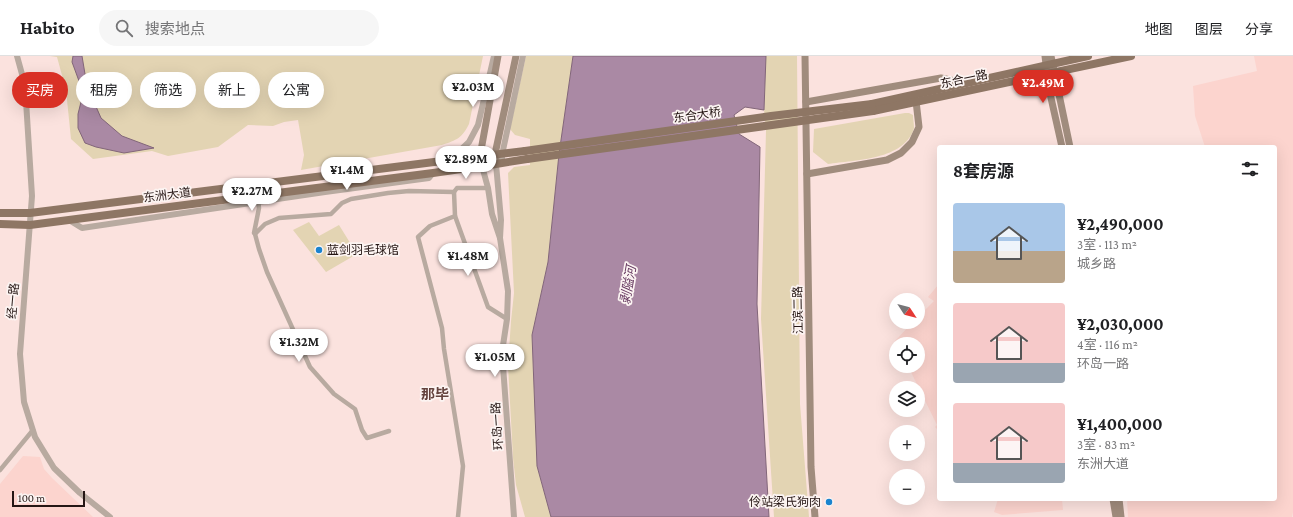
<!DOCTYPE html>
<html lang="zh">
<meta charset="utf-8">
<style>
body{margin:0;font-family:"Crimson Pro","Noto Sans SC",serif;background:#f6f6f6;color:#202124;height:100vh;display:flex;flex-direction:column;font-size:15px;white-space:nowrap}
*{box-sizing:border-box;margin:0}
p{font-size:13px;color:#757577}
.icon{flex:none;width:22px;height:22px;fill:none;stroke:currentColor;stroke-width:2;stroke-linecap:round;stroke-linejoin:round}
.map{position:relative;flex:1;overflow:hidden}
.sheet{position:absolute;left:937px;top:89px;width:340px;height:356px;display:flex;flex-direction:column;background:#fff;border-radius:4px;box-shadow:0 4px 16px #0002}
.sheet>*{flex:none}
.hud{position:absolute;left:12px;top:16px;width:380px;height:36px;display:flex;gap:8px}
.needle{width:26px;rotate:126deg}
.buttons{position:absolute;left:889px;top:237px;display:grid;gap:8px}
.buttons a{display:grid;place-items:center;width:36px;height:36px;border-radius:50%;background:#fff;box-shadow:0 4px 16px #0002;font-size:20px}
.scale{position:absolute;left:12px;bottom:10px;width:73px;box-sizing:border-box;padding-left:4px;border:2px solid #251614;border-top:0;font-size:11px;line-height:14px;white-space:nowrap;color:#251614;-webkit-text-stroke:3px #fcf4f2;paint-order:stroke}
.price{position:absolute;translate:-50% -34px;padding:0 9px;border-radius:14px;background:#fff;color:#222;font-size:13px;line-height:26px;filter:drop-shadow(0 1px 2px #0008)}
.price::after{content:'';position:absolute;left:50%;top:24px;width:12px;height:9px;margin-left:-6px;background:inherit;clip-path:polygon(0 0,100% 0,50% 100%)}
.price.active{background:#d93025;color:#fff}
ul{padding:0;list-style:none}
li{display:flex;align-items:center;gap:12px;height:100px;padding:0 16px}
li span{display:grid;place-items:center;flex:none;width:112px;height:80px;border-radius:4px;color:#555}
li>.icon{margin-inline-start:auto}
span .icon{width:48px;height:48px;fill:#fffc;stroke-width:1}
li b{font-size:17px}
h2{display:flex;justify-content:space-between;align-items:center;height:48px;padding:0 16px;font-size:17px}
.tag{padding:0 14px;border-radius:18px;background:#fff;box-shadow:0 4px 16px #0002;font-size:14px;line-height:36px}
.tag.active{background:#d93025;color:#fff}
header{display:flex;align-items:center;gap:24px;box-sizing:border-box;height:56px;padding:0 20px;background:#fff;border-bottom:1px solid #e0e0e0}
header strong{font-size:19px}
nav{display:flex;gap:22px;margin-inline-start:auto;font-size:14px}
.search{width:280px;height:36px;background:#f6f6f6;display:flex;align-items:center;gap:10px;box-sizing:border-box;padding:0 14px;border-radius:22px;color:#757577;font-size:15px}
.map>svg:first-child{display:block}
</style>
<header>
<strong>Habito</strong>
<div class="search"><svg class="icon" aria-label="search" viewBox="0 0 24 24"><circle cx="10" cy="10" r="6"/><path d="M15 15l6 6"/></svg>搜索地点</div>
<nav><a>地图</a><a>图层</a><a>分享</a></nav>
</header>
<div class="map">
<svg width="1293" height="461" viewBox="0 0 1293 461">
<rect width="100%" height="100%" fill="#fbe2de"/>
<g fill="#fcd4ce">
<path d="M1254,0H1293V456L1292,461H1128L1127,443H1275V91H1205L1195,60L1193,30L1257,15Z"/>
<path d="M939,228V375L935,371L937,369L908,310H918V288H897L895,285L913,266H918V261L934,245L928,241Z"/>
<path d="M23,400L40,401L44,413L52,422L93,461H0V428Z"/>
<path d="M998,443H1062L1063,454L1002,459L994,456Z"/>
</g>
<g fill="#e3d4b3">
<path d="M50,0H483L469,68C462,82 457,84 442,89L301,114L304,99L298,64L284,66L273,70L248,69L218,91L168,100L152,95L93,103L71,83L66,34L57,1Z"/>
<path d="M526,0H573L558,107L548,206L532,279L537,410L551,461H525L516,429L513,402L508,309L511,265L514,237L508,117L514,111L530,109V83L515,79L510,73Z"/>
<path d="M766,0H797L800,348L809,461H774L761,263L766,75L764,54Z"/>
<path d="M905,57H909L913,59C913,63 914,68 914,72C905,104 855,104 828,108L813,96L814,73Z"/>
<path d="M309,166L319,180L339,169L357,198L326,216L293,174Z"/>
</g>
<g fill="#aa89a4" stroke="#826679">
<path d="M73,0H82L87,30L101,62L122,80L154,92L124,97L96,91L85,87L78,72V58L82,42L79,25L72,6Z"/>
<path d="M573,0H766L764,54L745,51L734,59L739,78L760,91L757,248L769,461H551L537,410L532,279L548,206L559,98Z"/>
</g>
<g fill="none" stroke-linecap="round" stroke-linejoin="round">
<g stroke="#b8aaa0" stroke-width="4.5">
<path d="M454,136L455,160L430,170L418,181L442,272L444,293L463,410L458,461"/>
<path d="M258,144L259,152L254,177L255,178L265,168L279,162L331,158L342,147L351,143L388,137L409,135L454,136L457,132H488"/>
<path d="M455,160L488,251L507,263"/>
<path d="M255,178L259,193L267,216L310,311L334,338L355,353L362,374L367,382L389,375"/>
<path d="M0,414L33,374"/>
</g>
<g stroke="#b8aaa0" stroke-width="6">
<path d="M17,0L25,29L32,140L20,298L24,346L35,381L54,412L80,437L110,461"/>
<path d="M450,104L469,86L478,69L494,0"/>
<path d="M502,107V99L523,0"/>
<path d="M482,110L488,132L492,158L500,182L501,164L496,108"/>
<path d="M69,164L82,172L325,136L429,122L433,117"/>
<path d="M500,182L508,235L507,263L502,296L514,461"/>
</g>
<g stroke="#a08c7d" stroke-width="7">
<path d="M805,0L811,411L815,461"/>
<path d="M1045,0L1049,33L1062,91"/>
<path d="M1051,0L1070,91"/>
<path d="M806,46L941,22L964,27"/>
<path d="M496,104L495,98L516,0"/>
<path d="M482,110L480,100L498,0"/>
<path d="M807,118L887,104L901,97L912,86L919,71L916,45"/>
<path d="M1113,443L1116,461"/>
<path d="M1119,443L1121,461"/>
</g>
<g stroke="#8e7664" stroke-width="8">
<path d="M872,48L1088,0"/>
<path d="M873,55L1131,0"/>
<path d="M0,157H30L450,104L525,95"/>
<path d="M0,168L30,169L433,117L496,108L527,103"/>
</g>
<g stroke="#8e7664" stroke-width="8">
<path d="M525,95L771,60L872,48"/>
<path d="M527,103L873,55"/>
</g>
</g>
<g fill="#1b84cf" stroke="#fcf4f2" stroke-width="1.5">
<circle cx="319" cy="194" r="4"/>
<circle cx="829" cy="446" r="4"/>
</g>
<g text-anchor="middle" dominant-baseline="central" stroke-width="3.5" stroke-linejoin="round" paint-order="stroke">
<g font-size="12" fill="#251614" stroke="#fcf4f2">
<text transform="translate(964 23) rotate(-12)">东合一路</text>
<text transform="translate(697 59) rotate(-8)">东合大桥</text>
<text transform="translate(167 139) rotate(-7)">东洲大道</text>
<text transform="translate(13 245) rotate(-85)">经一路</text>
<text transform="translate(798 254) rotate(-91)">江滨二路</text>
<text transform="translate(497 370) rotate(-94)">环岛一路</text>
</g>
<g font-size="12" fill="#251614" stroke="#fcf4f2" text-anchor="start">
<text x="327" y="194">蓝剑羽毛球馆</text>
<text x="821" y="446" text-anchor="end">伶站梁氏狗肉</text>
</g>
<g font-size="13" font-style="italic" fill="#663960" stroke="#fcf4f2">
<text transform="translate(628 229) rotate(-80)">剥隘河</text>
</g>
<g font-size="14" font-weight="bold" fill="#64433e" stroke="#fcf4f2">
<text x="435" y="338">那毕</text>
</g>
</g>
</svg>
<div class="buttons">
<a><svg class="needle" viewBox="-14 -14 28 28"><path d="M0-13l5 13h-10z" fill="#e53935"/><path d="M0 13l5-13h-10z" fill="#757577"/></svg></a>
<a><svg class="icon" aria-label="locate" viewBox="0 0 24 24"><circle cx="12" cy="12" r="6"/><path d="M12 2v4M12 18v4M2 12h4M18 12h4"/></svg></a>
<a><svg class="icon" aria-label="layers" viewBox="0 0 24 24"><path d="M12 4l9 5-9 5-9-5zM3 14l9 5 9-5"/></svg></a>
<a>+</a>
<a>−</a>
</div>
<div class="scale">100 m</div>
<b class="price active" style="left:1043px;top:48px">¥2.49M</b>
<b class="price" style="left:473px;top:52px">¥2.03M</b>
<b class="price" style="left:466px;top:124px">¥2.89M</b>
<b class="price" style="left:347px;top:135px">¥1.4M</b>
<b class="price" style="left:252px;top:156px">¥2.27M</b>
<b class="price" style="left:468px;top:221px">¥1.48M</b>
<b class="price" style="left:299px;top:307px">¥1.32M</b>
<b class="price" style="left:495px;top:322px">¥1.05M</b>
<div class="hud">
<a class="tag active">买房</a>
<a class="tag">租房</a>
<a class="tag">筛选</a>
<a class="tag">新上</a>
<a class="tag">公寓</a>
</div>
<section class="sheet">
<h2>8套房源<svg class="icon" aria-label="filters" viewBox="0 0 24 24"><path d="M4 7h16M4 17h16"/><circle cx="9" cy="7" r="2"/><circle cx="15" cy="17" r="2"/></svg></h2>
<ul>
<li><span style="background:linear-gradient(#a9c7e8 60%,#b9a48a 0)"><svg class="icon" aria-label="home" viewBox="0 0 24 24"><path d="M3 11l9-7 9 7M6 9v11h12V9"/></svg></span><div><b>¥2,490,000</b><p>3室 · 113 m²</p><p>城乡路</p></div></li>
<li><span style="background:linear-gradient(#f6c9c9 75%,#9aa5b1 0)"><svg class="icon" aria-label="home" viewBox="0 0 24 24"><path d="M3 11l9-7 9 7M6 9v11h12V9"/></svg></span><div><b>¥2,030,000</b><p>4室 · 116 m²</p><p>环岛一路</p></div></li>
<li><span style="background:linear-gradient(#f6c9c9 75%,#9aa5b1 0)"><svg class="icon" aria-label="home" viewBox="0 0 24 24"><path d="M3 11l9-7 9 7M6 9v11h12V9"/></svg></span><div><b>¥1,400,000</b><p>3室 · 83 m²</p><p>东洲大道</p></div></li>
</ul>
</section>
</div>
